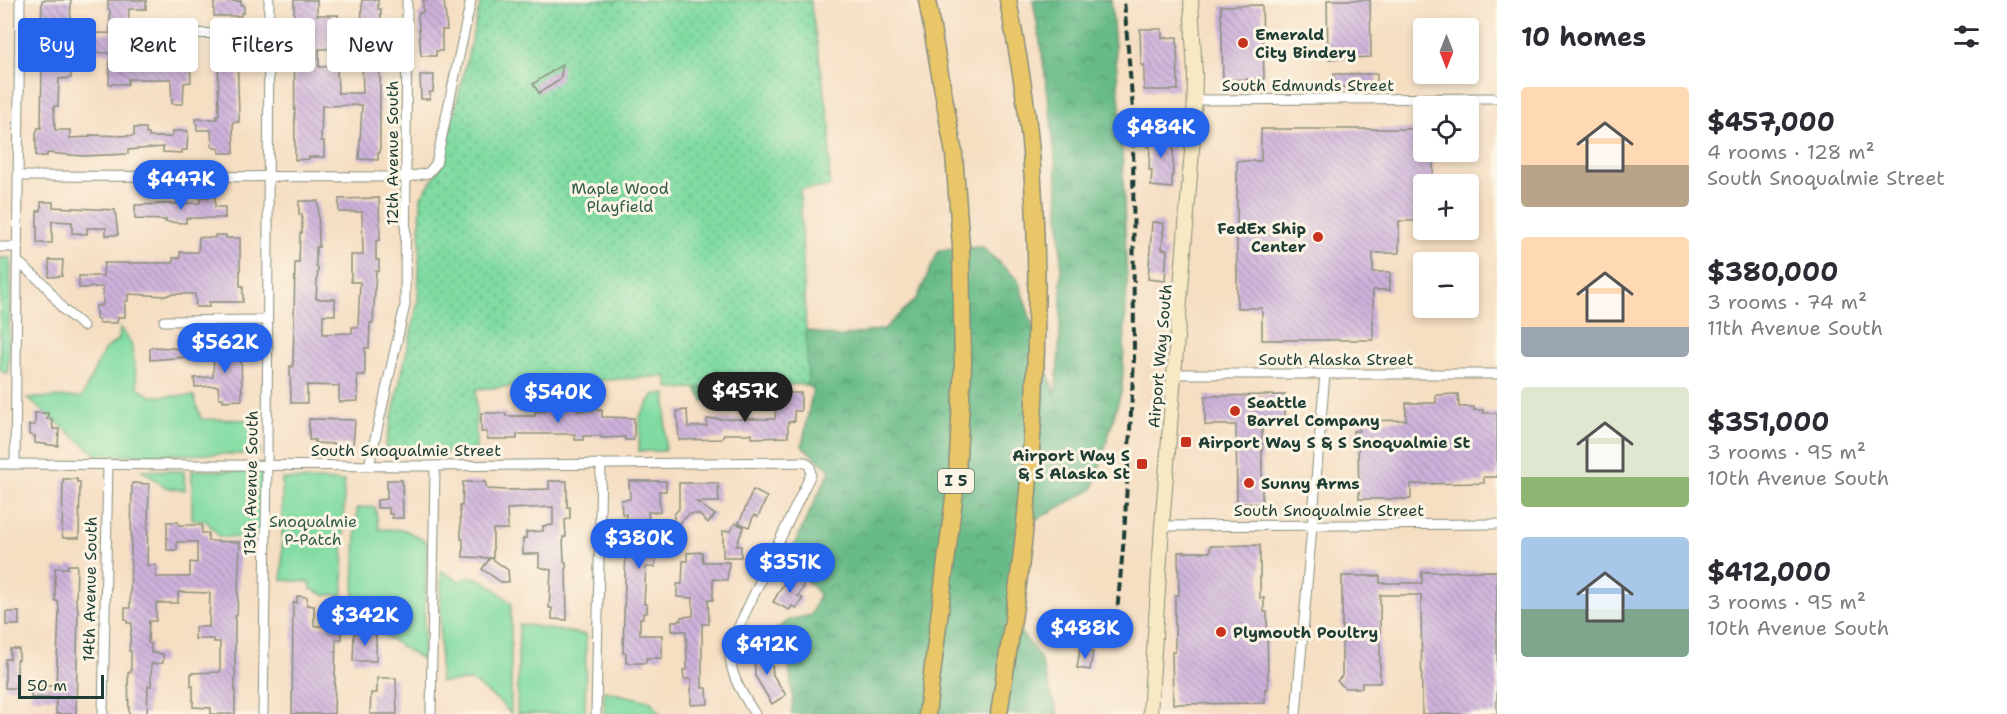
<!DOCTYPE html>
<meta charset="utf-8">
<style>
body{margin:0;font-family:"Shantell Sans",sans-serif;background:#f7f7f7;color:#2b2b33;height:100vh;display:flex;flex-direction:column;font-size:22px;white-space:nowrap}
*{box-sizing:border-box;margin:0}
p{font-size:20px;color:#7c7c81}
.icon{flex:none;width:33px;height:33px;fill:none;stroke:currentColor;stroke-width:2;stroke-linecap:round;stroke-linejoin:round}
.map{position:relative;flex:1;overflow:hidden}
.details{display:flex;flex-direction:column;background:#fff;width:510px}
.details>*{flex:none}
.top-card{position:absolute;left:18px;top:18px;width:570px;height:54px;display:flex;gap:12px}
.needle{width:39px;rotate:180deg}
.buttons{position:absolute;left:1413px;top:18px;display:grid;gap:12px}
.buttons a{display:grid;place-items:center;width:66px;height:66px;border-radius:6px;background:#fff;box-shadow:0 3px 9px #0003;font-size:30px}
.scale{position:absolute;left:18px;bottom:15px;width:86px;box-sizing:border-box;padding-left:6px;border:3px solid #1f3d34;border-top:0;font-size:16px;line-height:21px;white-space:nowrap;color:#1f3d34;-webkit-text-stroke:4px #fcf5e5;paint-order:stroke}
.price{position:absolute;translate:-50% -51px;padding:0 14px;border-radius:21px;background:#2563eb;color:#fff;font-size:20px;line-height:39px;filter:drop-shadow(0 2px 3px #0008)}
.price::after{content:'';position:absolute;left:50%;top:36px;width:18px;height:14px;margin-left:-9px;background:inherit;clip-path:polygon(0 0,100% 0,50% 100%)}
.price.current{background:#222;color:#fff}
ul{padding:0;list-style:none}
li{display:flex;align-items:center;gap:18px;height:150px;padding:0 24px}
li span{display:grid;place-items:center;flex:none;width:168px;height:120px;border-radius:6px;color:#555}
li>.icon{margin-inline-start:auto}
span .icon{width:72px;height:72px;fill:#fffc;stroke-width:1}
li b{font-size:26px}
h2{display:flex;justify-content:space-between;align-items:center;height:72px;padding:0 24px;font-size:26px}
.tag{padding:0 21px;border-radius:6px;background:#fff;box-shadow:0 3px 9px #0003;font-size:21px;line-height:54px}
.tag.current{background:#2563eb;color:#fff}
main{display:flex;flex:1;min-height:0}
.map>svg:first-child{display:block}
</style>
<main>
<div class="map">
<svg width="1497" height="714" viewBox="0 0 1497 714">
<defs>
<pattern id="forest-crowns" width="20" height="18" patternUnits="userSpaceOnUse" patternTransform="scale(1.5)"><rect width="20" height="18" fill="#68bb88"/><path d="M2 6a3 3 0 1 1 6 0M12 15a3 3 0 1 1 6 0" fill="none" stroke="#559970"/></pattern>
<pattern id="park-dots" width="8" height="8" patternUnits="userSpaceOnUse" patternTransform="scale(1.5)"><rect width="8" height="8" fill="#80dba2"/><path d="M2 2h.1M6 6h.1" fill="none" stroke="#68b385" stroke-width="1.8" stroke-linecap="round"/></pattern>
<pattern id="building-back-hatch" width="6" height="6" patternUnits="userSpaceOnUse" patternTransform="scale(1.5)"><rect width="6" height="6" fill="#ceb2dc"/><path d="M-1 5l2 2M0 0l6 6M5-1l2 2" fill="none" stroke="#a792b3"/></pattern>
</defs>
<rect width="100%" height="100%" fill="#fcf5e5"/>
<filter id="ink" filterUnits="userSpaceOnUse"><feTurbulence type="fractalNoise" baseFrequency=".0167" numOctaves="2"/><feDisplacementMap in="SourceGraphic" scale="12" xChannelSelector="R" yChannelSelector="G"/><feConvolveMatrix kernelMatrix="1 2 1 2 8 2 1 2 1" color-interpolation-filters="sRGB"/></filter>
<filter id="wash" filterUnits="userSpaceOnUse"><feTurbulence type="fractalNoise" baseFrequency=".008" numOctaves="4" result="noise"/><feDisplacementMap in="SourceGraphic" scale="24" xChannelSelector="R" yChannelSelector="G"/><feGaussianBlur stdDeviation="1.35" result="paint"/><feColorMatrix in="noise" values="0 0 0 0 0 0 0 0 0 0 0 0 0 0 0 0 0 1.4 0 .05"/><feComposite in="paint" operator="in"/></filter>
<g filter="url(#wash)">
<rect width="100%" height="100%" fill="#f5dec2"/>
<g fill="#80dba2" stroke="#508c6b" stroke-width="1.5">
<path d="M0,258H11L8,374L0,370Z"/>
<path d="M120,327L131,343L138,387L151,396H194L201,419L260,420L259,454L97,455L27,398L82,397L104,350L119,339Z"/>
<path d="M654,394H666L665,451H639L640,416Z"/>
<path d="M142,470L184,471L185,490L167,488Z"/>
<path d="M192,470L262,472L263,538L220,537L206,521L192,519Z"/>
<path d="M282,479L344,481L343,595H324L311,589L310,582L282,580Z"/>
<path d="M375,507L379,529L405,530L427,542L423,660L353,616L357,508Z"/>
<path d="M441,571L460,581C477,568 498,592 511,603V714L500,702L472,681L440,682Z"/>
<path d="M519,624L586,635L585,714H517Z"/>
<path d="M604,691L650,701L661,714H604Z"/>
</g>
<path fill="url(#forest-crowns)" stroke="#447c5e" stroke-width="1.5" d="M1033,0H1111L1121,118L1127,284L1122,389L1093,489L1018,529L1008,616L1039,656L1058,714H791L793,701L787,649L766,637L789,620L811,615L819,594L787,559L830,470L802,446L813,388L780,377L754,401H703L686,371L782,325L838,337L884,329L917,298L939,250L982,247L1018,280L1055,395C1070,264 1056,129 1033,0Z"/>
<path fill="url(#park-dots)" stroke="#508c6b" stroke-width="1.5" d="M481,0H810L830,126L829,187L800,189L808,384L669,389L666,376L476,389V453L384,452L418,302L421,197L442,165Z"/>
<g id="blocks">
<g fill="url(#building-back-hatch)">
<path d="M42,0H71L70,29H41Z"/>
<path d="M108,0H146V9H129L128,33H122V50H125V56L190,60L191,82L184,83L183,104H172L171,79H128V84H109L110,53L84,52L85,65H71V78L59,79L58,106H54L55,130H70V138L89,137V135L134,136V128H146V134H149V137H172L173,131H188L187,150H182V153L163,152V147L128,150V154L83,156L47,153V156H36V133L38,128H41L42,61L52,62V59L66,60V34L110,33V10H108Z"/>
<path d="M294,0H317V15H338L337,49H319V67L337,66L338,93H363L362,64L380,63V153H378V160L359,159L362,105L322,106L321,141H324V157H309V159L295,160Z"/>
<path d="M362,0H378V9H381L380,50H361Z"/>
<path d="M423,0H444L447,30H442V51H436V56H421L418,14L423,12Z"/>
<path d="M1327,0H1370L1371,57L1328,59Z"/>
<path d="M241,1V5H244V13H241V16H214V2Z"/>
<path d="M1262,5L1264,79L1223,80L1221,6Z"/>
<path d="M1140,29H1162V38L1177,37L1178,90H1144V65H1141Z"/>
<path d="M237,53L239,116V122H233L234,153H219V149L212,147L211,130H197L196,119H217V115H219L218,54Z"/>
<path d="M563,64L560,80L539,93L533,84Z"/>
<rect x="1334" y="74" width="43" height="13"/>
<path d="M420,75H434L433,92H430V99H421Z"/>
<path d="M1261,129H1424V152H1433V184H1424V221H1399V253H1373V272H1390V290H1373V340H1262V308H1237V161H1261Z"/>
<path d="M1147,133H1174L1172,188L1151,186L1152,170H1149L1150,147H1147Z"/>
<path d="M200,197H215V207H225V218H186V223L165,222L166,220L135,219V205L200,203Z"/>
<path d="M379,198L380,240L376,241V260H379V271H376L373,323H370L369,348H365V375H357L358,401L339,402V386L307,385V403H291L290,366L293,367L295,263H299L300,233H302V215H299V201H318L319,247H316V267H318L316,299H335V315H323V334L352,333V327H358L360,282H351V255H363L362,212H339V199Z"/>
<path d="M41,202H53V207L115,210L118,235H106V228H87V234L72,233V222L52,221V243H37V211H41Z"/>
<path d="M1152,222L1164,223L1162,249H1167L1165,281L1148,279Z"/>
<path d="M215,235H226V238H240V286H243V302H209V307H196L195,294H170L166,296L128,294V301H125V317H118L117,323H99V319H96V306L103,305V287L79,288V276H103L104,263H173V258H180V252H198L199,237L215,238Z"/>
<path d="M49,260H63L62,276L49,277Z"/>
<path d="M153,347L187,349L188,357L150,360V349Z"/>
<path d="M214,348H241L242,400L223,401V398H219L218,386L195,387L194,378L213,377Z"/>
<path d="M777,393H801V411H794L795,421L788,422V437L752,438V434H724L722,439L679,440L677,411L687,410L688,427L707,426V419H775Z"/>
<path d="M1458,394L1459,407H1474V410H1483V413H1497V477H1484V483L1411,484V499H1359L1358,440H1353V431H1359V421L1406,420V403H1436V395Z"/>
<path d="M1285,395V425H1262V504L1237,503L1236,425H1205V396Z"/>
<path d="M565,400L578,401V411L602,410V417L634,418V440H625V437L601,438V436H583V440H575V434H517V439H487V432H481V413H506V416H535V412L545,411L544,404L565,403Z"/>
<path d="M35,413H48L47,419H52L53,429H59L58,446L35,443V436L29,435V425H35Z"/>
<path d="M309,419L355,420L353,445L315,443V440H309Z"/>
<path d="M63,479H77V482H80L79,538H63L62,534Z"/>
<path d="M387,480H402L403,518H392V514H389V508H377V500L387,499Z"/>
<path d="M549,481H567V507H570V518L565,520L566,537H563L564,562H566L567,620L552,619V608H549L551,570L539,567V554H523V539L526,538V532L543,531V526L553,525V507L507,509L508,529H493V558H491L508,570L509,582H501L482,569L490,558L463,557V539H461L460,506H462L463,482H485L487,489L508,490L549,489Z"/>
<path d="M629,481H666V491H659L660,512H648L649,526L645,527V552H656L655,567H646L644,604H647V613H643V618H640V635H662V658H646V663H626V653H623L626,543V514H622L621,500L630,499Z"/>
<path d="M132,483L149,484L147,565H156V577H190V562L197,563V542H177V550H167V522H178V525H202V533H208V541L240,542L237,616H235V714H211V708L193,707V686H191V673L220,672V642H214V639H195V627H209L210,593L178,592V603H156V621H149L148,643L151,644V653L163,654V663L151,664V686H148L147,714H129L128,672H131V651H129L132,623H127V620H125V608H130Z"/>
<path d="M679,483H718L719,502H697L715,515L708,523L699,514H689L674,529V514L679,509Z"/>
<path d="M753,490L767,497L758,517L754,515L749,527L739,523Z"/>
<path d="M735,523L744,527L736,546H741V557H723V531H731Z"/>
<path d="M1260,545V598H1264V612H1267L1268,689H1265V703L1173,704L1172,652H1175V595H1179L1178,552H1210V546Z"/>
<path d="M702,552L703,562H729L728,572L727,580L713,579V600H708L709,624H702V688H707L708,704L691,705V679H684L683,670H687V663L686,631H672V621H681V617L693,616V598L677,597V584H682L683,561H687V553Z"/>
<path d="M68,565H77L76,601L78,609L76,714H56V698H31V686H56L59,611L58,601H55V568H68Z"/>
<path d="M1497,571V714H1422L1421,595H1380V683H1362V688H1345L1337,681L1342,676V576H1380V583H1422V572Z"/>
<path d="M787,578L795,582L796,580L802,582L804,586L798,596L803,598L797,608L792,606L789,610L773,602Z"/>
<path d="M297,596L307,597V605L314,606V626H333V611H342V639H336L334,714H292L293,605L294,602L297,603Z"/>
<rect x="6" y="612" width="13" height="13"/>
<path d="M354,633L376,634V661H353Z"/>
<path d="M10,649H19V660H17V688H5V659H11H10Z"/>
<path d="M771,650L773,675L786,695L772,704L755,676L754,651Z"/>
<path d="M1080,650L1093,651L1090,670L1077,668Z"/>
<path d="M377,678H396L397,714H370L371,693H377Z"/>
</g>
</g>
</g>
<g filter="url(#ink)">
<use href="#blocks" fill-opacity="0" stroke="#8a8e7b" stroke-width="1.5"/>
<g fill="none" stroke-linecap="round" stroke-linejoin="round">
<g stroke="#8a8e7b" stroke-width="11">
<g id="minor">
<path d="M148,33L269,34"/>
<path d="M1195,100L1494,98"/>
<path d="M19,176L407,177L428,173L436,164L471,0"/>
<path d="M0,247H18"/>
<path d="M18,262L45,285L64,310L83,326"/>
<path d="M164,321L267,320"/>
<path d="M1175,374H1497"/>
<path d="M0,464L435,466L805,462L810,466L811,474L730,645C728,673 741,692 755,714"/>
<path d="M15,464L20,0"/>
<path d="M369,466L405,305L407,0"/>
<path d="M1162,526L1497,524"/>
<path d="M103,714L108,464"/>
<path d="M263,714L267,465L269,0"/>
<path d="M431,714L435,466"/>
<path d="M596,714L601,464"/>
<path d="M1296,714L1325,374"/>
</g>
</g>
<g stroke="#8a8e7b" stroke-width="16">
<path id="secondary" d="M1150,714L1162,526L1194,125L1195,75L1191,0"/>
</g>
<g stroke="#8a8e7b" stroke-width="19">
<g id="motorway">
<path d="M927,714L957,474L963,365L961,247L954,154L927,0"/>
<path d="M999,714C1007,657 1017,600 1023,543C1037,413 1041,283 1031,153C1027,102 1017,50 1008,0"/>
</g>
</g>
<use href="#minor" stroke="#fff" stroke-width="9"/>
<use href="#secondary" stroke="#f6e9c3" stroke-width="14"/>
<use href="#motorway" stroke="#e9c769" stroke-width="16"/>
<path stroke="#1f3d34" stroke-width="4" stroke-dasharray="9 4.5" stroke-linecap="butt" d="M1114,646L1124,537L1134,359L1133,110L1124,0"/>
</g>
</g>
<g fill="#c8321e" stroke="#fcf5e5" stroke-width="2">
<circle cx="1243" cy="43" r="6"/>
<circle cx="1318" cy="237" r="6"/>
<circle cx="1235" cy="411" r="6"/>
<rect x="1180" y="436" width="12" height="12" rx="3"/>
<rect x="1136" y="458" width="12" height="12" rx="3"/>
<circle cx="1249" cy="483" r="6"/>
<circle cx="1221" cy="632" r="6"/>
</g>
<g text-anchor="middle" dominant-baseline="central" stroke-width="6" stroke-linejoin="round" paint-order="stroke">
<rect fill="#fcf5e5" stroke="#617469" stroke-width="1.5" x="938" y="469" width="36" height="24" rx="4.5"/>
<g font-size="15" font-weight="bold" fill="#1f3d34">
<text x="956" y="481">I 5</text>
</g>
<g font-size="16" font-weight="bold" fill="#1f3d34" stroke="#fcf5e5" text-anchor="start">
<text x="1255" y="34">Emerald<tspan x="1255" dy="18">City Bindery</tspan></text>
<text x="1306" y="228" text-anchor="end">FedEx Ship<tspan x="1306" dy="18">Center</tspan></text>
<text x="1247" y="402">Seattle<tspan x="1247" dy="18">Barrel Company</tspan></text>
<text x="1198" y="442">Airport Way S &amp; S Snoqualmie St</text>
<text x="1130" y="455" text-anchor="end">Airport Way S<tspan x="1130" dy="18">&amp; S Alaska St</tspan></text>
<text x="1261" y="483">Sunny Arms</text>
<text x="1233" y="632">Plymouth Poultry</text>
</g>
<g font-size="16" fill="#1f3d34" stroke="#fcf5e5">
<text x="1308" y="85">South Edmunds Street</text>
<text transform="translate(392 153) rotate(-90)">12th Avenue South</text>
<text transform="translate(1160 356) rotate(-85)">Airport Way South</text>
<text x="1336" y="359">South Alaska Street</text>
<text x="406" y="450">South Snoqualmie Street</text>
<text transform="translate(251 483) rotate(-89)">13th Avenue South</text>
<text x="1329" y="510">South Snoqualmie Street</text>
<text transform="translate(90 589) rotate(-89)">14th Avenue South</text>
</g>
<g font-size="16" fill="#325d4a" stroke="#fcf5e5">
<text x="620" y="188">Maple Wood<tspan x="620" dy="18">Playfield</tspan></text>
<text x="313" y="521">Snoqualmie<tspan x="313" dy="18">P-Patch</tspan></text>
</g>
</g>
</svg>
<div class="buttons">
<a><svg class="needle" viewBox="-14 -14 28 28"><path d="M0-13l5 13h-10z" fill="#e53935"/><path d="M0 13l5-13h-10z" fill="#7c7c81"/></svg></a>
<a><svg class="icon" aria-label="locate" viewBox="0 0 24 24"><circle cx="12" cy="12" r="6"/><path d="M12 2v4M12 18v4M2 12h4M18 12h4"/></svg></a>
<a>+</a>
<a>−</a>
</div>
<div class="scale">50 m</div>
<b class="price" style="left:1161px;top:159px">$484K</b>
<b class="price" style="left:181px;top:211px">$447K</b>
<b class="price" style="left:225px;top:374px">$562K</b>
<b class="price current" style="left:745px;top:423px">$457K</b>
<b class="price" style="left:558px;top:424px">$540K</b>
<b class="price" style="left:639px;top:570px">$380K</b>
<b class="price" style="left:790px;top:594px">$351K</b>
<b class="price" style="left:365px;top:647px">$342K</b>
<b class="price" style="left:1085px;top:660px">$488K</b>
<b class="price" style="left:767px;top:676px">$412K</b>
<div class="top-card">
<a class="tag current">Buy</a>
<a class="tag">Rent</a>
<a class="tag">Filters</a>
<a class="tag">New</a>
</div>
</div>
<section class="details">
<h2>10 homes<svg class="icon" aria-label="filters" viewBox="0 0 24 24"><path d="M4 7h16M4 17h16"/><circle cx="9" cy="7" r="2"/><circle cx="15" cy="17" r="2"/></svg></h2>
<ul>
<li><span style="background:linear-gradient(#ffd9b3 65%,#b9a48a 0)"><svg class="icon" aria-label="home" viewBox="0 0 24 24"><path d="M3 11l9-7 9 7M6 9v11h12V9"/></svg></span><div><b>$457,000</b><p>4 rooms · 128 m²</p><p>South Snoqualmie Street</p></div></li>
<li><span style="background:linear-gradient(#ffd9b3 75%,#9aa5b1 0)"><svg class="icon" aria-label="home" viewBox="0 0 24 24"><path d="M3 11l9-7 9 7M6 9v11h12V9"/></svg></span><div><b>$380,000</b><p>3 rooms · 74 m²</p><p>11th Avenue South</p></div></li>
<li><span style="background:linear-gradient(#dfe7d0 75%,#8fb573 0)"><svg class="icon" aria-label="home" viewBox="0 0 24 24"><path d="M3 11l9-7 9 7M6 9v11h12V9"/></svg></span><div><b>$351,000</b><p>3 rooms · 95 m²</p><p>10th Avenue South</p></div></li>
<li><span style="background:linear-gradient(#a9c7e8 60%,#7fa58c 0)"><svg class="icon" aria-label="home" viewBox="0 0 24 24"><path d="M3 11l9-7 9 7M6 9v11h12V9"/></svg></span><div><b>$412,000</b><p>3 rooms · 95 m²</p><p>10th Avenue South</p></div></li>
</ul>
</section>
</main>
